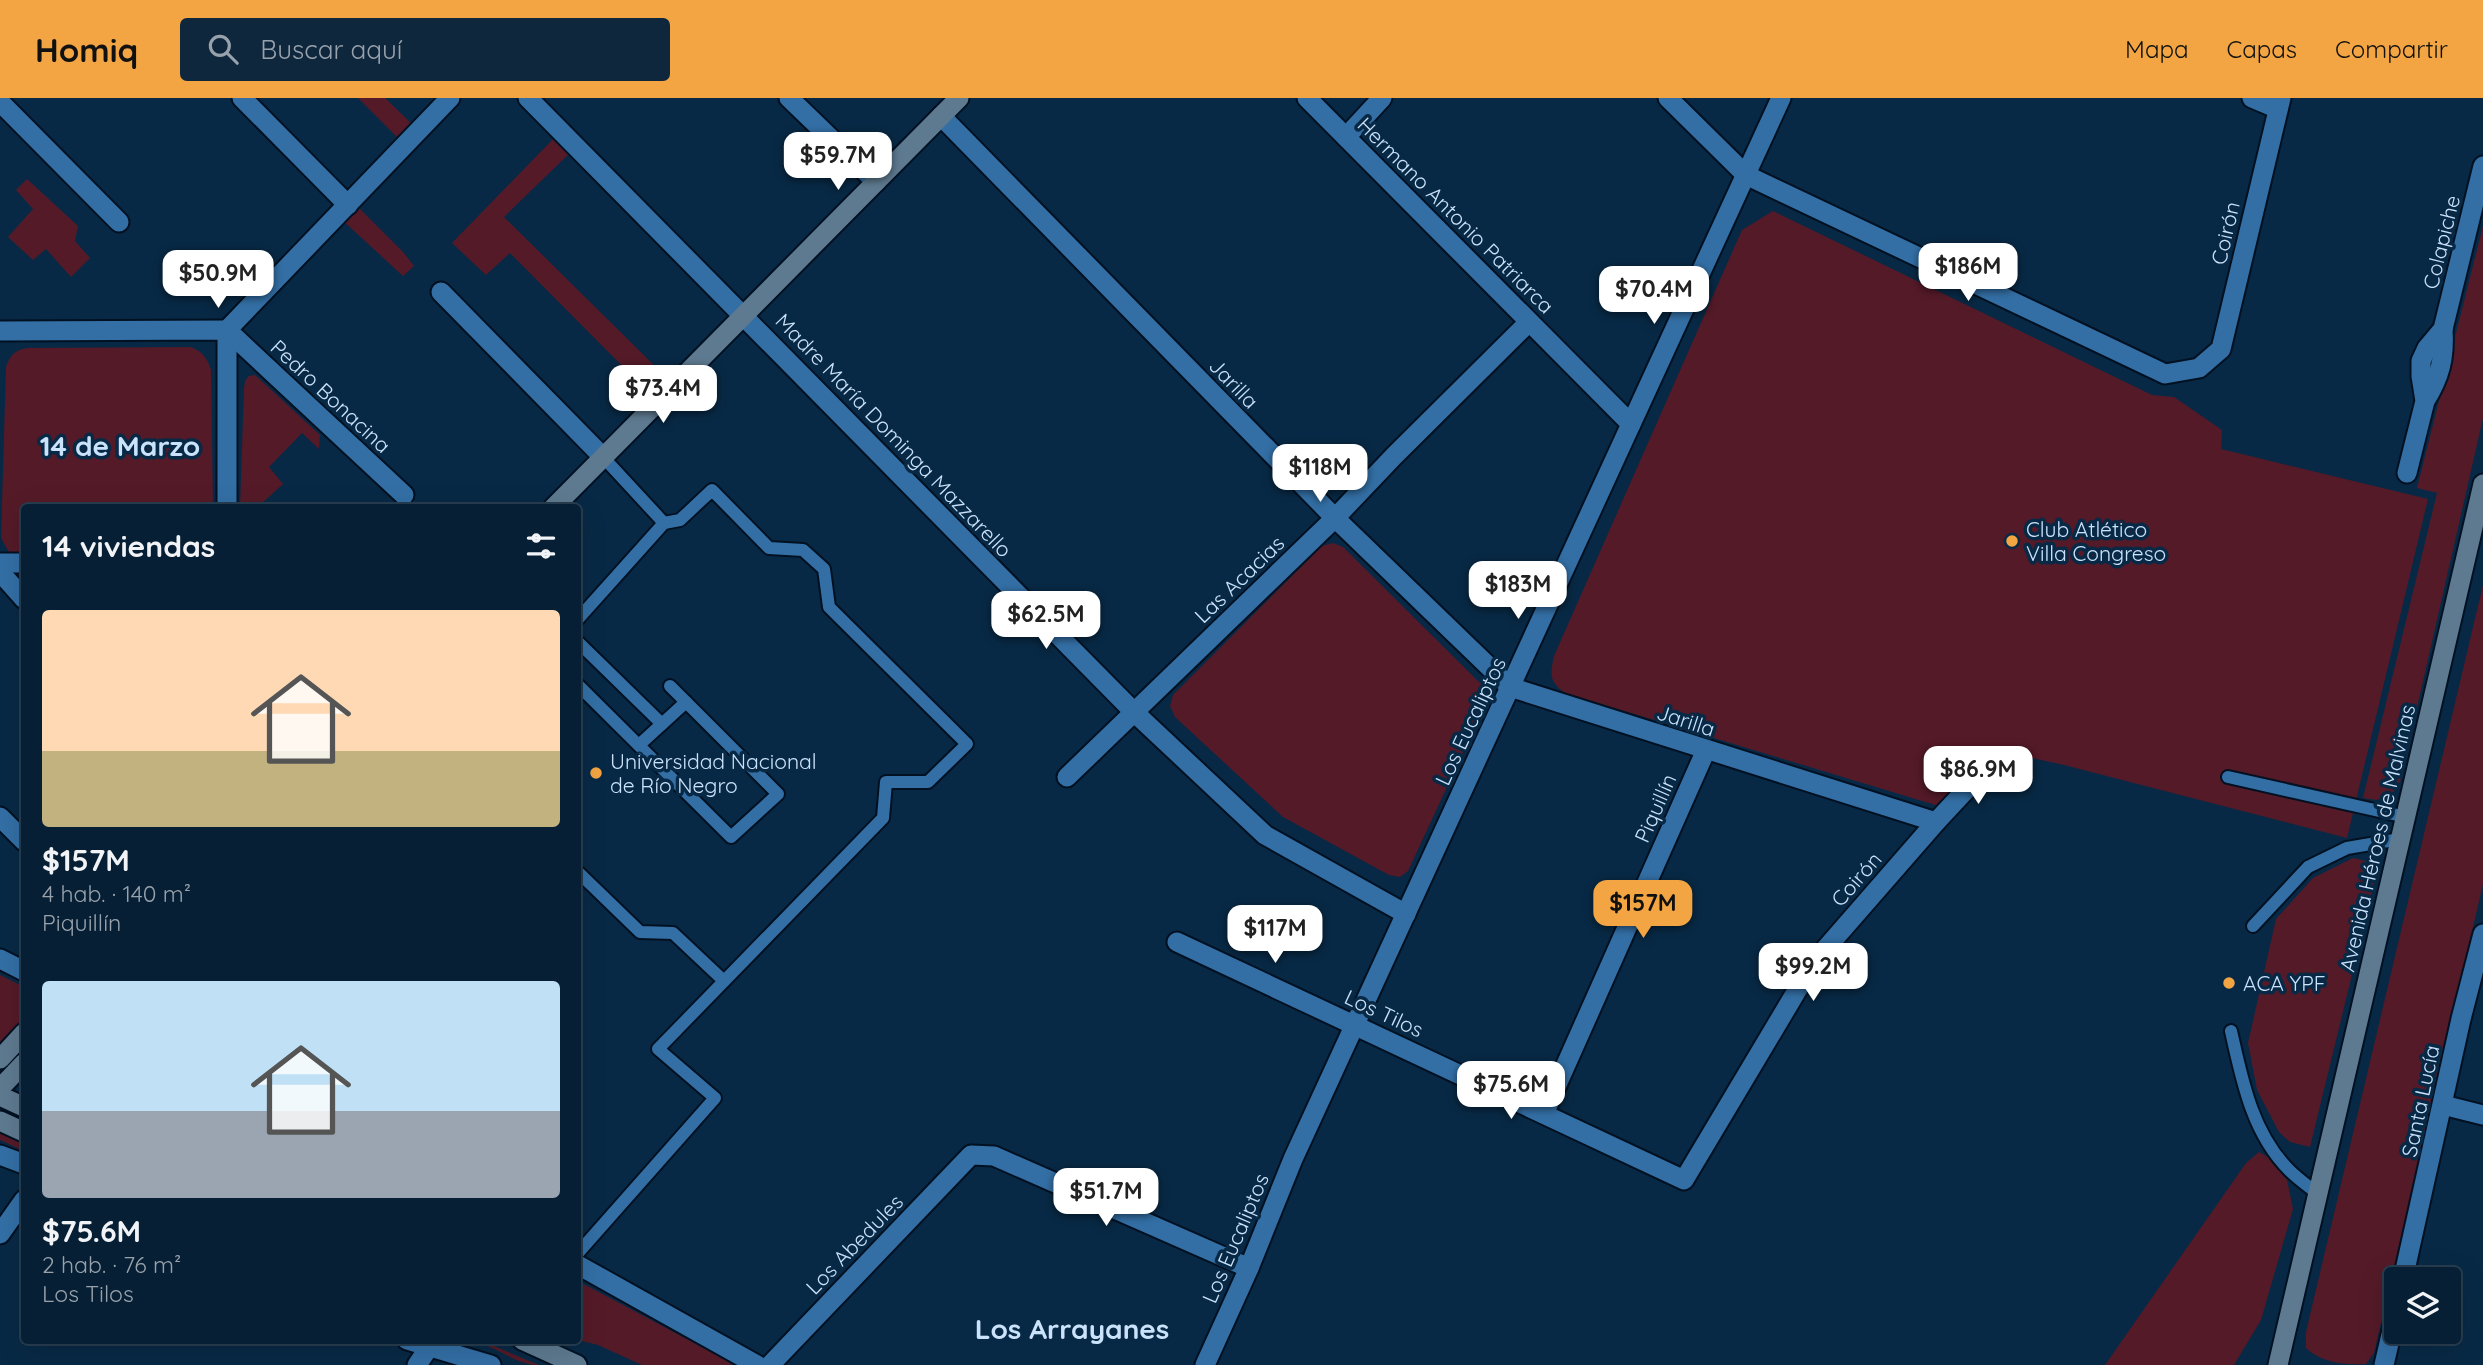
<!DOCTYPE html>
<html lang="es">
<meta charset="utf-8">
<style>
body{margin:0;font-family:Quicksand,sans-serif;background:#0f273c;color:#f1f3f6;height:100vh;display:flex;flex-direction:column;font-size:26px;white-space:nowrap}
*{box-sizing:border-box;margin:0}
p{font-size:23px;color:#98a2ac}
.icon{flex:none;width:38px;height:38px;fill:none;stroke:currentColor;stroke-width:2;stroke-linecap:round;stroke-linejoin:round}
.map{position:relative;flex:1;overflow:hidden}
.sheet{position:absolute;left:21px;top:406px;width:560px;height:840px;display:flex;flex-direction:column;background:#061f34;border-radius:7px;box-shadow:0 7px 28px #0002,0 0 0 2px #273d4f}
.sheet>*{flex:none}
.controls{position:absolute;left:2384px;top:1169px;display:grid;gap:14px}
.controls a{display:grid;place-items:center;width:77px;height:77px;border-radius:7px;background:#061f34;box-shadow:0 7px 28px #0002,0 0 0 2px #273d4f;font-size:35px}
.price{position:absolute;translate:-50% -60px;padding:0 16px;border-radius:14px;background:#fff;color:#222;font-size:23px;line-height:46px;filter:drop-shadow(0 2px 4px #0008)}
.price::after{content:'';position:absolute;left:50%;top:42px;width:21px;height:16px;margin-left:-10px;background:inherit;clip-path:polygon(0 0,100% 0,50% 100%)}
.price.selected{background:#f2a542;color:#111}
ul{padding:0;list-style:none}
li{display:grid;align-content:center;gap:14px;height:371px;padding:0 21px}
li span{display:grid;place-items:center;height:217px;border-radius:7px;color:#555}
li>.icon{margin-inline-start:auto}
span .icon{width:126px;height:126px;fill:#fffc;stroke-width:1}
li b{font-size:30px}
h2{display:flex;justify-content:space-between;align-items:center;height:84px;padding:0 21px;font-size:30px}
header{display:flex;align-items:center;gap:42px;box-sizing:border-box;height:98px;padding:0 35px;background:#f2a542;color:#111}
header strong{font-size:33px}
nav{display:flex;gap:38px;margin-inline-start:auto;font-size:24px}
.search{width:490px;height:63px;background:#0f273c;display:flex;align-items:center;gap:18px;box-sizing:border-box;padding:0 24px;border-radius:7px;color:#98a2ac;font-size:26px}
.map>svg:first-child{display:block}
</style>
<header>
<strong>Homiq</strong>
<div class="search"><svg class="icon" aria-label="search" viewBox="0 0 24 24"><circle cx="10" cy="10" r="6"/><path d="M15 15l6 6"/></svg>Buscar aquí</div>
<nav><a>Mapa</a><a>Capas</a><a>Compartir</a></nav>
</header>
<div class="map">
<svg width="2483" height="1267" viewBox="0 0 2483 1267">
<rect width="100%" height="100%" fill="#082945"/>
<g fill="#541a28">
<path d="M358,0H385L414,28L400,42Z"/>
<path d="M557,37L573,52L504,119L668,281L652,298L510,155L486,177L452,145Z"/>
<path d="M27,81L78,128L75,143L90,160L71,179L46,151L33,162L8,139L33,111L16,92Z"/>
<path d="M356,107L403,154L414,168L403,178L341,121Z"/>
<path d="M1773,113L2152,297L2174,299L2222,332L2221,351L2428,401L2347,740L2064,667L1995,652L1942,709L1565,595C1549,583 1550,577 1554,558L1742,132Z"/>
<path d="M2483,128V320L2400,684L2391,698L2376,702L2363,700L2437,395L2417,390Z"/>
<path d="M191,249C203,254 207,260 211,272L213,409L24,410V457L9,454L1,440L6,269C10,257 15,252 27,250Z"/>
<path d="M255,277L320,337L319,351L302,335L269,369L283,386L258,409H240L244,290L245,283L249,278Z"/>
<path d="M1333,445L1343,449L1482,587L1486,595V605L1408,773L1400,779L1389,777L1283,719L1175,619L1170,608L1173,597L1322,448Z"/>
<path d="M2483,487V786L2374,1255L2366,1266C2344,1267 2322,1265 2306,1250V1234Z"/>
<path d="M2353,760L2379,766L2310,1049L2290,1044L2279,1034L2257,992L2248,945L2276,821L2313,780Z"/>
<path d="M0,877L24,889V922L0,945Z"/>
<path d="M0,1033L24,1044V1053L0,1042Z"/>
<path d="M2259,1054L2271,1061L2287,1082L2293,1111L2261,1222L2234,1267H2105L2246,1065Z"/>
<path d="M578,1183L726,1262L732,1267H642L598,1247L578,1242Z"/>
<path d="M470,1242L482,1243L539,1267C515,1267 497,1248 479,1246C472,1246 470,1248 463,1244Z"/>
</g>
<g fill="none" stroke-linecap="round" stroke-linejoin="round">
<g stroke="#021122" stroke-width="16">
<g id="service">
<path d="M578,521L664,425L603,359"/>
<path d="M578,544L662,626"/>
<path d="M578,587L731,739L778,696L670,588"/>
<path d="M639,647L686,604"/>
<path d="M2228,679L2406,719"/>
<path d="M578,774L640,834L673,835L724,883"/>
<path d="M2253,828L2308,769L2347,750L2400,741"/>
<path d="M2231,933C2242,982 2252,1035 2289,1072C2298,1081 2308,1088 2318,1096"/>
<path d="M578,1155L715,1000L658,951L883,720L886,684H928L967,646L829,509L824,471L803,452L769,450L712,392L680,422L664,425"/>
</g>
</g>
<g stroke="#021122" stroke-width="23">
<g id="minor">
<path d="M242,0L348,107"/>
<path d="M528,0L1134,614L1265,737L1406,816"/>
<path d="M789,0L876,84"/>
<path d="M1307,0L1631,326"/>
<path d="M1668,0L1746,77L2165,276L2199,270L2221,251L2281,0"/>
<path d="M2252,0L2278,11"/>
<path d="M0,4L119,124"/>
<path d="M941,18L1335,420L1510,589L1936,724"/>
<path d="M1346,39L1382,0"/>
<path d="M441,194L603,359"/>
<path d="M0,233L227,232V410"/>
<path d="M2425,303C2440,279 2445,260 2443,231"/>
<path d="M2407,375L2425,303L2421,278V263L2427,250L2443,231L2483,68"/>
<path d="M404,397L227,232L450,0"/>
<path d="M0,465H24"/>
<path d="M0,474L24,501"/>
<path d="M1067,679L1335,420L1394,358L1529,224"/>
<path d="M0,719L24,743"/>
<path d="M1177,844L1684,1082L1814,864L1936,724L1991,665"/>
<path d="M0,861L24,873"/>
<path d="M2443,1007L2483,1017"/>
<path d="M1544,1016L1706,652"/>
<path d="M0,1057L24,1066"/>
<path d="M0,1136L24,1102"/>
<path d="M578,1167L757,1267"/>
<path d="M2403,1181L2461,921L2483,836"/>
<path d="M407,1242L491,1267"/>
<path d="M417,1267L434,1242"/>
<path d="M770,1267L971,1057L994,1058L1249,1170"/>
<path d="M1205,1267L1249,1170L1293,1061L1781,0"/>
<path d="M2384,1267L2396,1215"/>
</g>
</g>
<g stroke="#021122" stroke-width="23">
<g id="secondary">
<path d="M553,410L959,0"/>
<path d="M0,961L24,935"/>
<path d="M0,987L5,985L24,965"/>
<path d="M0,998L24,1009"/>
<path d="M0,1023L24,1034"/>
<path d="M522,1242L577,1267"/>
<path d="M2278,1267L2483,386"/>
</g>
</g>
<use href="#service" stroke="#336fa5" stroke-width="12"/>
<use href="#minor" stroke="#336fa5" stroke-width="19"/>
<use href="#secondary" stroke="#5e7a90" stroke-width="19"/>
</g>
<g fill="#f2a542" stroke="#082945" stroke-width="2.5">
<circle cx="2012" cy="443" r="7"/>
<circle cx="596" cy="675" r="7"/>
<circle cx="2229" cy="885" r="7"/>
</g>
<g text-anchor="middle" dominant-baseline="central" stroke-width="7" stroke-linejoin="round" paint-order="stroke">
<g font-size="21" fill="#cae2fa" stroke="#082945">
<text transform="translate(1456 117) rotate(45)">Hermano Antonio Patriarca</text>
<text transform="translate(2225 135) rotate(-77)">Coirón</text>
<text transform="translate(2441 144) rotate(-76)">Colapiche</text>
<text transform="translate(1234 285) rotate(46)">Jarilla</text>
<text transform="translate(331 298) rotate(43)">Pedro Bonacina</text>
<text transform="translate(894 337) rotate(46)">Madre María Dominga Mazzarello</text>
<text transform="translate(1239 481) rotate(-44)">Las Acacias</text>
<text transform="translate(1686 622) rotate(18)">Jarilla</text>
<text transform="translate(1470 623) rotate(-65)">Los Eucaliptos</text>
<text transform="translate(1655 710) rotate(-66)">Piquillín</text>
<text transform="translate(2377 740) rotate(-77)">Avenida Héroes de Malvinas</text>
<text transform="translate(1856 781) rotate(-49)">Coirón</text>
<text transform="translate(1384 915) rotate(25)">Los Tilos</text>
<text transform="translate(2420 1003) rotate(-78)">Santa Lucía</text>
<text transform="translate(1235 1140) rotate(-67)">Los Eucaliptos</text>
<text transform="translate(854 1146) rotate(-46)">Los Abedules</text>
</g>
<g font-size="21" fill="#cae2fa" stroke="#082945" text-anchor="start">
<text x="2026" y="431">Club Atlético<tspan x="2026" dy="24">Villa Congreso</tspan></text>
<text x="610" y="663">Universidad Nacional<tspan x="610" dy="24">de Río Negro</tspan></text>
<text x="2243" y="885">ACA YPF</text>
</g>
<g font-size="28" font-weight="bold" fill="#cae2fa" stroke="#082945">
<text x="120" y="347">14 de Marzo</text>
<text x="1072" y="1230">Los Arrayanes</text>
</g>
</g>
</svg>
<div class="controls">
<a><svg class="icon" aria-label="layers" viewBox="0 0 24 24"><path d="M12 4l9 5-9 5-9-5zM3 14l9 5 9-5"/></svg></a>
</div>
<b class="price" style="left:838px;top:94px">$59.7M</b>
<b class="price" style="left:1968px;top:205px">$186M</b>
<b class="price" style="left:218px;top:212px">$50.9M</b>
<b class="price" style="left:1654px;top:228px">$70.4M</b>
<b class="price" style="left:663px;top:327px">$73.4M</b>
<b class="price" style="left:1320px;top:406px">$118M</b>
<b class="price" style="left:1518px;top:523px">$183M</b>
<b class="price" style="left:1046px;top:553px">$62.5M</b>
<b class="price" style="left:1978px;top:708px">$86.9M</b>
<b class="price selected" style="left:1643px;top:842px">$157M</b>
<b class="price" style="left:1275px;top:867px">$117M</b>
<b class="price" style="left:1813px;top:905px">$99.2M</b>
<b class="price" style="left:1511px;top:1023px">$75.6M</b>
<b class="price" style="left:1106px;top:1130px">$51.7M</b>
<section class="sheet">
<h2>14 viviendas<svg class="icon" aria-label="filters" viewBox="0 0 24 24"><path d="M4 7h16M4 17h16"/><circle cx="9" cy="7" r="2"/><circle cx="15" cy="17" r="2"/></svg></h2>
<ul>
<li><span style="background:linear-gradient(#ffd9b3 65%,#c2b280 0)"><svg class="icon" aria-label="home" viewBox="0 0 24 24"><path d="M3 11l9-7 9 7M6 9v11h12V9"/></svg></span><div><b>$157M</b><p>4 hab. · 140 m²</p><p>Piquillín</p></div></li>
<li><span style="background:linear-gradient(#bfe0f5 60%,#9aa5b1 0)"><svg class="icon" aria-label="home" viewBox="0 0 24 24"><path d="M3 11l9-7 9 7M6 9v11h12V9"/></svg></span><div><b>$75.6M</b><p>2 hab. · 76 m²</p><p>Los Tilos</p></div></li>
</ul>
</section>
</div>
